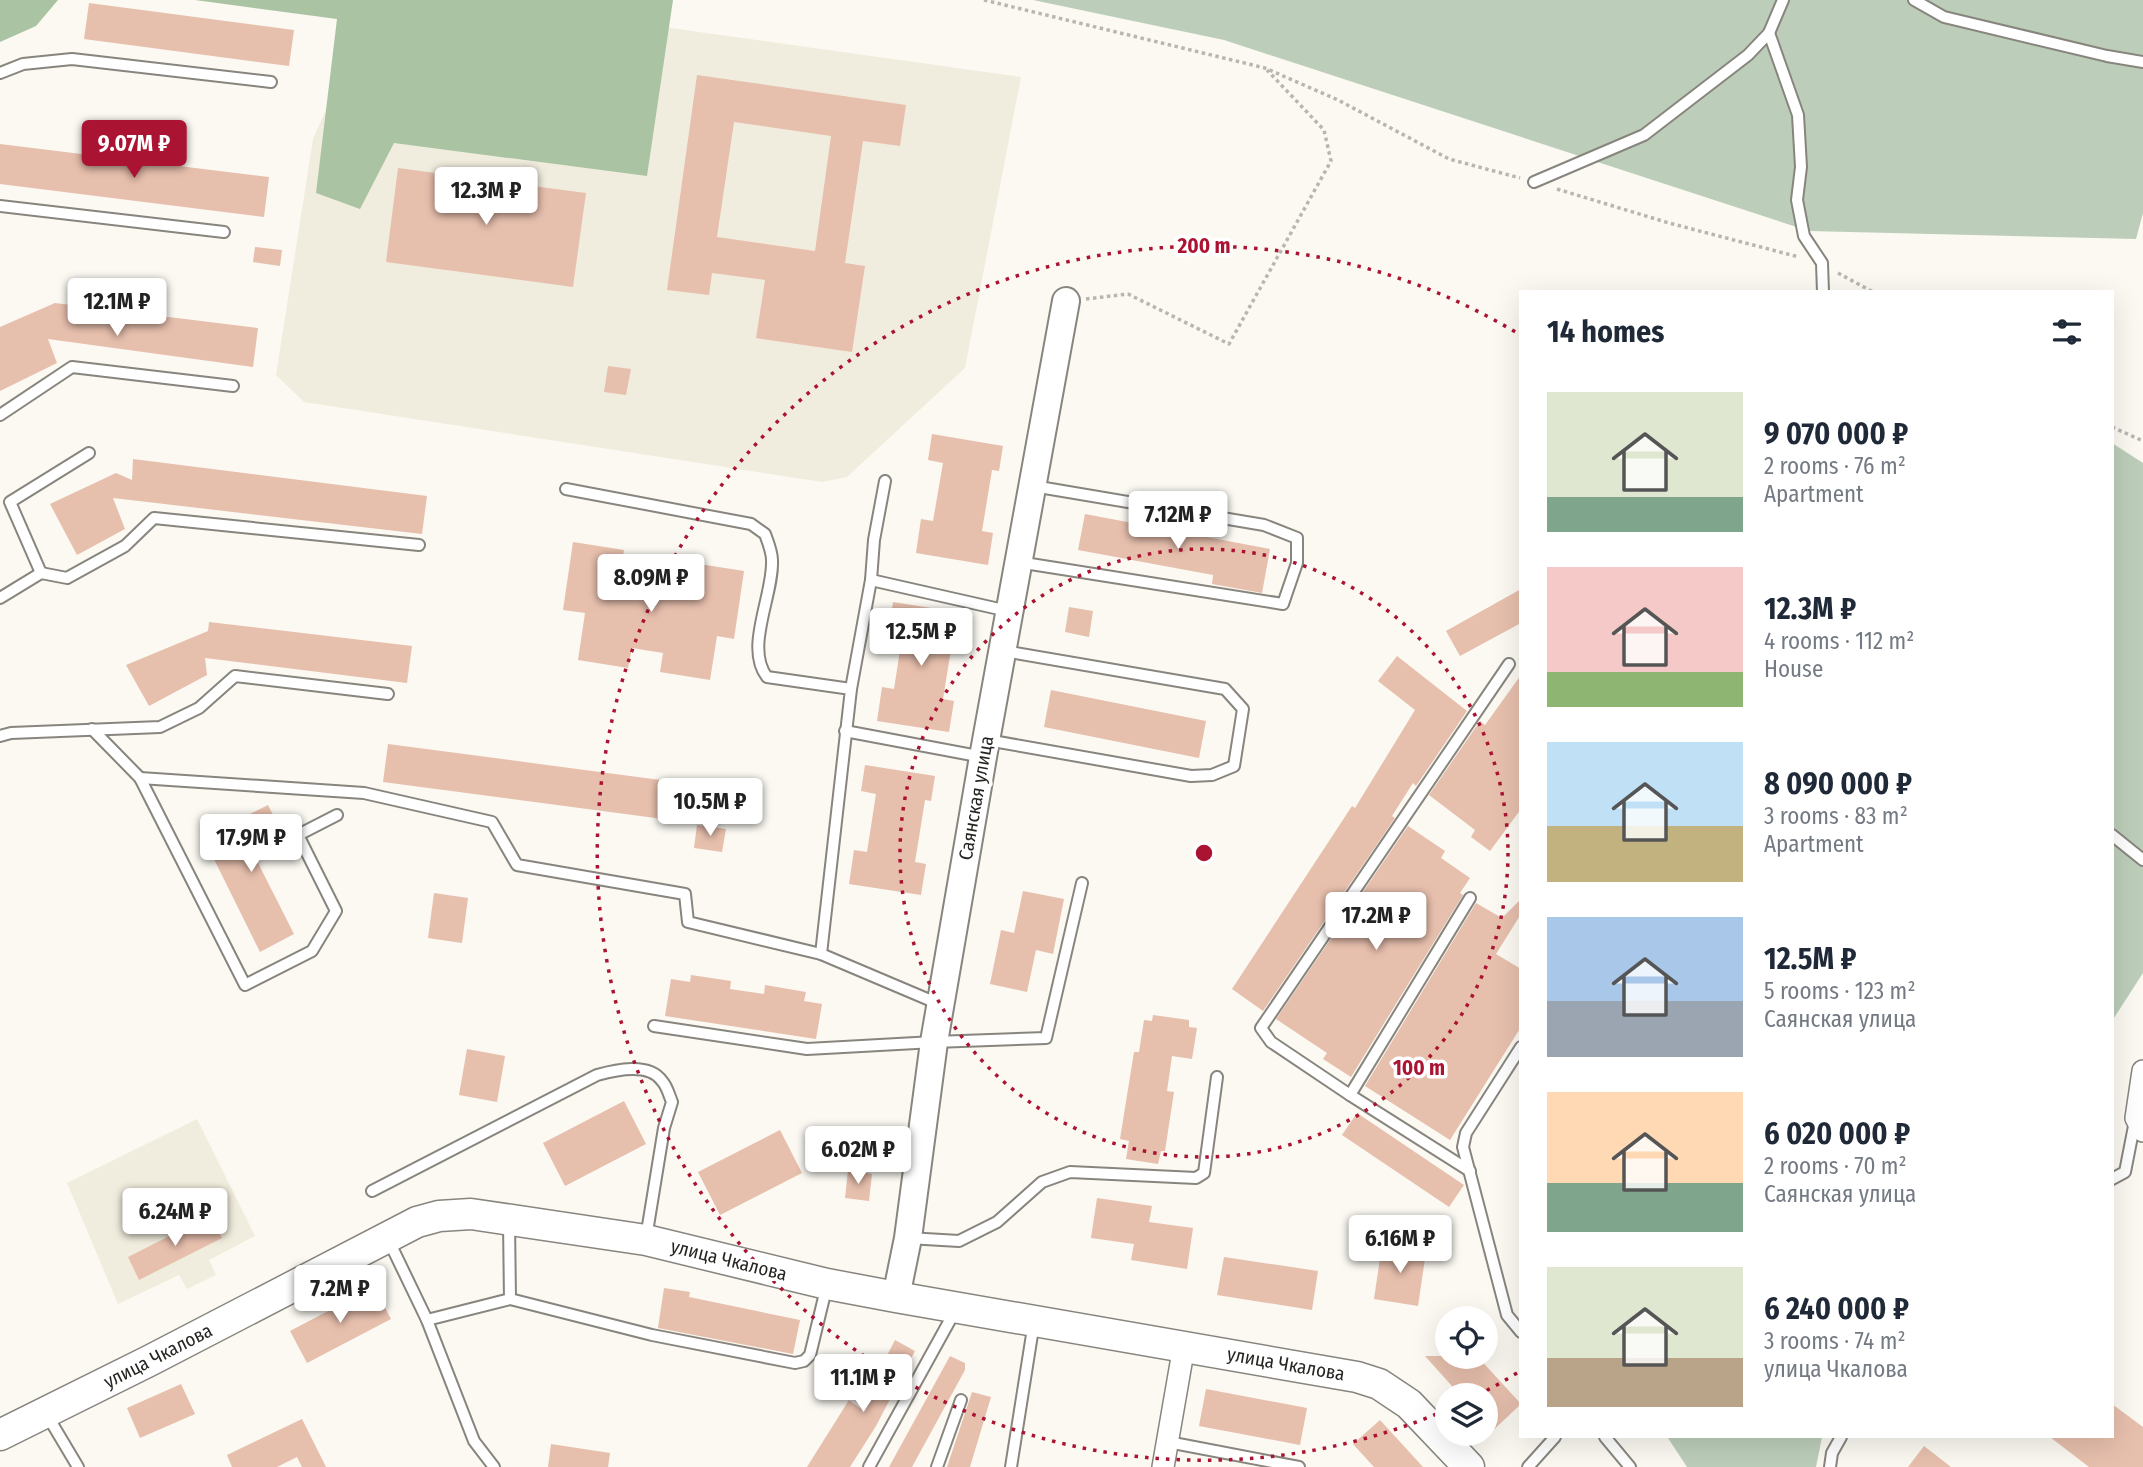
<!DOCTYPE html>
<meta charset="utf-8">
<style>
body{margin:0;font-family:"Fira Sans Condensed",sans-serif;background:#f2f2f3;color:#1f2937;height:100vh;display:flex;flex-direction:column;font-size:26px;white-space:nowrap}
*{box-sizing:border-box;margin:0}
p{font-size:23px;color:#747a83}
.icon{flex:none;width:38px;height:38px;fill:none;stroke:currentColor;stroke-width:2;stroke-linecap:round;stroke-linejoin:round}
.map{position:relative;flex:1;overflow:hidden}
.drawer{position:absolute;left:1519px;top:290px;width:595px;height:1148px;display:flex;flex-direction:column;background:#fff;border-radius:0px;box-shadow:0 7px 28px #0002}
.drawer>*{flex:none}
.fabs{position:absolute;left:1435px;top:1306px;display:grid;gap:14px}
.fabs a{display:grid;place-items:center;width:63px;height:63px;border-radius:50%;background:#fff;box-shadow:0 7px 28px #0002;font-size:35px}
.price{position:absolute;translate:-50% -60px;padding:0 16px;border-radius:7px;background:#fff;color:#222;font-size:23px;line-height:46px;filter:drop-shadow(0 2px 4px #0008)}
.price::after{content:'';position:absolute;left:50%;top:42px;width:21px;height:16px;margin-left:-10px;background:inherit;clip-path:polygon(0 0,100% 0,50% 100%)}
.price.selected{background:#aa1332;color:#fff}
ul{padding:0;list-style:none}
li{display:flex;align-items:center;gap:21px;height:175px;padding:0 28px}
li span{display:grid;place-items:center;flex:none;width:196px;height:140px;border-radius:0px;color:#555}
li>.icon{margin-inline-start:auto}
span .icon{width:84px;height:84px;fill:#fffc;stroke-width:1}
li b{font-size:30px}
h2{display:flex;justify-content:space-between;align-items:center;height:84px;padding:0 28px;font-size:30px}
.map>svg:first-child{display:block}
</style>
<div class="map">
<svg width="2143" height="1467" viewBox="0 0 2143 1467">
<rect width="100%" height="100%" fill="#fbf9f2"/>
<g fill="#f1edde">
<path d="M375,0H470L1021,77L965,368L847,477L822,482L304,402L276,375L313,139Z"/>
<path d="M197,1119L255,1236L209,1260L216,1275L187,1289L179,1275L118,1304L67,1183Z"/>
</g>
<g fill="#bcceb9">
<path d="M1033,0H2143V213L2136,239L1809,231L1224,40Z"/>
<path d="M2112,443L2143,463V973L2112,1021Z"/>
<path d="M1822,1437L1816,1467H1687L1668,1438Z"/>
</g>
<g fill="#a9c3a3">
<path d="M0,0H58L36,26L0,42Z"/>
<path d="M195,0H673L647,176L394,143L360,209L316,193L337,19Z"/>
</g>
<g fill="#e7bfad" fill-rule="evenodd">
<path d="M89,3L294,30L289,66L84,39Z"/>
<path d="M697,75L906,105L900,146L863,141L845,263L865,266L852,352L756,338L765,280L712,273L709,295L667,290ZM734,122L831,136L815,251L717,237Z"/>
<path d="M0,144L269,177L264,217L0,184Z"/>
<path d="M398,168L586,193L573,287L386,262Z"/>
<path d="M255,247L282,250L280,266L253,262Z"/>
<path d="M55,303L258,328L253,367L48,339L57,363L0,391V327Z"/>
<path d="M608,366L631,369L626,395L604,392Z"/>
<path d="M932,434L1003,446L999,471L992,470L982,531L993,533L988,565L916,553L921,519L933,521L943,463L928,460Z"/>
<path d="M133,459L427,496L422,534L113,498L125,529L77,555L50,504L116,473L132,480Z"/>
<path d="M1085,514L1270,549L1262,593L1212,584L1213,575L1078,550Z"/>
<path d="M573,542L624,550L618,588L687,599L693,563L744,571L734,639L717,636L710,680L660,672L663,653L632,648L628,668L578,660L585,613L563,610Z"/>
<path d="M1521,589V623L1460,656L1446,631Z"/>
<path d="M893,602L963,613L959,639L953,637L943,699L954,701L949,732L877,721L882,687L894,689L903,631L889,629Z"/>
<path d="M1069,607L1093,611L1089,637L1065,632Z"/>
<path d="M209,622L412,646L407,683L205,658L207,675L149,706L126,665L208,631Z"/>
<path d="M1397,656L1467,711L1416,786L1413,783L1392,816L1395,818L1263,1011L1232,989L1352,806L1355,808L1415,710L1378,681Z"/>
<path d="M1521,675V809L1490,851L1471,837L1475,830L1429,795L1480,721L1485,725Z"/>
<path d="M1051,690L1206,721L1199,758L1044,727Z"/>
<path d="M388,744L668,781L663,819L383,782Z"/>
<path d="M865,765L935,776L931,801L925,800L915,862L926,864L921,895L849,884L854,850L867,852L876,794L861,791Z"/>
<path d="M268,805L285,838L253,853L294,934L260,952L203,837Z"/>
<path d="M697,825L726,829L722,852L694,848Z"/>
<path d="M1408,826L1445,851L1441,858L1470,878L1460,893L1463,895L1351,1077L1323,1059L1327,1053L1276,1019Z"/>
<path d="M1023,891L1064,899L1053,954L1036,950L1027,992L990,984L1001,930L1014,933Z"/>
<path d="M434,893L468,898L462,943L428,938Z"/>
<path d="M1521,899V914L1496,954L1521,969V1027L1450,1140L1365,1086L1476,903L1502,918Z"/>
<path d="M691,975L731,981L730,989L764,994L765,985L806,992L804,1001L822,1004L816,1039L665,1016L671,979L690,982Z"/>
<path d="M1153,1015L1189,1020V1027L1197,1028L1192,1059L1172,1056L1167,1091L1174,1092L1165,1151H1161L1158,1164L1126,1159L1129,1141L1120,1139L1134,1052H1139L1144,1020L1152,1021Z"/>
<path d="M467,1049L505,1056L497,1102L459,1095Z"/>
<path d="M624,1101L646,1144L565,1186L543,1143Z"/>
<path d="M1357,1113L1464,1185L1449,1207L1342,1135Z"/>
<path d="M780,1130L802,1173L720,1215L698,1172Z"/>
<path d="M848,1170L872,1174L869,1201L845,1198Z"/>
<path d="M1097,1198L1152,1206L1149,1222L1193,1228L1187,1269L1131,1260L1134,1244L1091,1238Z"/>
<path d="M211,1215L222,1238L139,1280L128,1257Z"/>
<path d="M1382,1245L1426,1252L1418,1306L1374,1299Z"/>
<path d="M1224,1257L1318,1271L1312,1310L1217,1295Z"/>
<path d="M374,1287L391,1319L307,1363L290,1331Z"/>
<path d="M664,1288L690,1292L689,1297L800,1320L793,1354L658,1328Z"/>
<path d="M895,1340L915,1351L876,1426L850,1467H807L849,1400L860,1408Z"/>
<path d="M950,1356L965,1363V1370L912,1467H889Z"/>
<path d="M1425,1356H1477L1521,1404L1486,1437V1395H1460Z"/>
<path d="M181,1384L195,1414L140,1438L127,1408Z"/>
<path d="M1206,1389L1307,1408L1300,1445L1199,1426Z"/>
<path d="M972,1392L991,1397L970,1467H947Z"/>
<path d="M2112,1404L2143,1427V1467H2089L2050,1437H2112Z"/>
<path d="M302,1419L326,1467H302L297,1457L277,1467H232L227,1455Z"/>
<path d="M1380,1420L1423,1467H1374L1353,1444Z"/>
<path d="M551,1444L610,1453L608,1467H548Z"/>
<path d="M1924,1446L1951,1467H1908Z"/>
</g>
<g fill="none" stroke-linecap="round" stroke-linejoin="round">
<g stroke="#87857e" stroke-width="14">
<g id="service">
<path d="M1914,0L1944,17L2107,56L2143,62"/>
<path d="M1769,33L1798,115L1801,167L1797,200L1804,236L1822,263L1823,292"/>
<path d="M0,73L23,64L72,59L271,82"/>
<path d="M1534,182L1644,135L1748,55L1769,33L1783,0"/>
<path d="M0,206L224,232"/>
<path d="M0,415L72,367L233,386"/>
<path d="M566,489L751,524L765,534C768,542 772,552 772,560C774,594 744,648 767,677L851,689L821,954"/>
<path d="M1018,562L1283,604L1297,563V538L1264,525L1033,486"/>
<path d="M41,573L10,502L89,453"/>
<path d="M871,580L874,540L885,481"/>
<path d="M0,598L41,573L67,578L125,546L154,518L419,545"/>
<path d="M851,689L871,580L1008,611"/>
<path d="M92,729L140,778L245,985L312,951L336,911L298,835L337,815"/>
<path d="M845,731L983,757"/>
<path d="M0,736L11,733L160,727L199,708L235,676L388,694"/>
<path d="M987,740L1191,776L1212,775L1234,766L1243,709L1225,689L1004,651"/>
<path d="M140,778L364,793L492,822L517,865L685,894L688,922L821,954L939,1004"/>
<path d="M2112,835L2143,860"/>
<path d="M654,1026L807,1049L934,1042L1046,1038L1082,883"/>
<path d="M1521,1047L1466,1133L1463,1147L1507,1315L1521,1332"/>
<path d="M1350,1095L1271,1042L1261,1028L1509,664"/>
<path d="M1470,1171L1350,1095L1470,898"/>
<path d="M2112,1179L2125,1172L2135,1121"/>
<path d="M372,1191L597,1075C615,1070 649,1062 662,1081C667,1086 669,1095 672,1102L664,1128L646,1238"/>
<path d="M908,1238L959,1241L997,1222L1042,1182L1070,1172L1196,1178L1204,1173L1217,1077"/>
<path d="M388,1239L427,1320L474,1441L494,1467"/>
<path d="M510,1299L652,1335L795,1363L804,1361L810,1355L827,1285"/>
<path d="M427,1320L510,1299L509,1223"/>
<path d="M47,1415L78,1467"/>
<path d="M1605,1437L1630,1467"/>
<path d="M1168,1442L1299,1467"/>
<path d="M869,1467L955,1311"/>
<path d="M937,1467L961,1400"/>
<path d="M1011,1467L1034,1322"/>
<path d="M1528,1467L1555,1437"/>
<path d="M1830,1467L1832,1453L1841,1437"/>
</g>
</g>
<g stroke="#87857e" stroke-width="24">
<g id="minor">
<path d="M2143,1071L2136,1118L2143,1131"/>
<path d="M1163,1467L1184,1346"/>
</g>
</g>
<g stroke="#87857e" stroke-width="30">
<path id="tertiary" d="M896,1297L908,1238L934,1042L983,757L1066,301"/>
</g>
<g stroke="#87857e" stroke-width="33">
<path id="secondary" d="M0,1435L149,1361L417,1222L439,1216L471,1214L646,1240L827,1284L896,1297L1357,1377L1379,1384L1409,1404L1469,1467"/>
</g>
<g stroke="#b8b6b0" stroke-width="3.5" stroke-dasharray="3.5 3.5" stroke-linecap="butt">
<path d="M984,0L1265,68L1338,100L1449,159L1520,178"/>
<path d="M1557,189L1669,223L1799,257"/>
<path d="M1838,273L1873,292"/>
<path d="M1086,299L1128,294L1229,344L1331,161L1324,130L1267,70"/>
<path d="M2112,427L2143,441"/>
</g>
<use href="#service" stroke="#fff" stroke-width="10"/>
<use href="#minor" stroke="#fff" stroke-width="21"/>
<use href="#tertiary" stroke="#fff" stroke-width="26"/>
<use href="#secondary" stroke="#fff" stroke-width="30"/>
</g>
<g fill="none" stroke="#aa1332" stroke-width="3.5" stroke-dasharray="3.5 7">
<circle cx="1204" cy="853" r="304"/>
<path d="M1517 1373A607 607 0 0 1 1480 1394M1446 1410A607 607 0 1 1 1517 333"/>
</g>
<g text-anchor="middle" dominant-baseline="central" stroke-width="7" stroke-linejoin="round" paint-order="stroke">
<g font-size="19" fill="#262522" stroke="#fff">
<text transform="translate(976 798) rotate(-80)">Саянская улица</text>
<text transform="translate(729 1260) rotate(14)">улица Чкалова</text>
<text transform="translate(158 1356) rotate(-27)">улица Чкалова</text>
<text transform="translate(1286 1364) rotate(10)">улица Чкалова</text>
</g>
</g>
<circle cx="1204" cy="853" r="10" fill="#aa1332" stroke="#fff" stroke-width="3.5"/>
<g font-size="21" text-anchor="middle" font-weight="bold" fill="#aa1332" stroke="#fff" stroke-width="7" stroke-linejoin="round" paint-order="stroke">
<text x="1204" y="253">200 m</text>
<text x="1419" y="1075">100 m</text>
</g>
</svg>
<div class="fabs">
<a><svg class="icon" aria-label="locate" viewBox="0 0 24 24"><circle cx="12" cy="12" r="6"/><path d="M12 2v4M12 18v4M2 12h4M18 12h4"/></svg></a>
<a><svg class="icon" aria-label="layers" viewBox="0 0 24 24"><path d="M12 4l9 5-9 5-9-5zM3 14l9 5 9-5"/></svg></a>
</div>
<b class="price selected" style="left:134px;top:180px">9.07M ₽</b>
<b class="price" style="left:486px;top:227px">12.3M ₽</b>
<b class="price" style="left:117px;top:338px">12.1M ₽</b>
<b class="price" style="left:1178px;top:551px">7.12M ₽</b>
<b class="price" style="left:651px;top:614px">8.09M ₽</b>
<b class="price" style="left:921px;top:668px">12.5M ₽</b>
<b class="price" style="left:710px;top:838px">10.5M ₽</b>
<b class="price" style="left:251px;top:874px">17.9M ₽</b>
<b class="price" style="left:1376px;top:952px">17.2M ₽</b>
<b class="price" style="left:858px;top:1186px">6.02M ₽</b>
<b class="price" style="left:175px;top:1248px">6.24M ₽</b>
<b class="price" style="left:1400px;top:1275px">6.16M ₽</b>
<b class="price" style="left:340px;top:1325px">7.2M ₽</b>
<b class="price" style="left:863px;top:1414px">11.1M ₽</b>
<section class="drawer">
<h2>14 homes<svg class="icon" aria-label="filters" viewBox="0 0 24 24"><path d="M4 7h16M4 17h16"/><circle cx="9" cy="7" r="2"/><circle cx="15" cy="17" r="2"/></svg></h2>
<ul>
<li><span style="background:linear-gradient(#dfe7d0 75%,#7fa58c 0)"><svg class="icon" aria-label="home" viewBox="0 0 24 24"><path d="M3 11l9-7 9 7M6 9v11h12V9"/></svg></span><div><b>9 070 000 ₽</b><p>2 rooms · 76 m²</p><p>Apartment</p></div></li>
<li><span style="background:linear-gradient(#f6c9c9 75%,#8fb573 0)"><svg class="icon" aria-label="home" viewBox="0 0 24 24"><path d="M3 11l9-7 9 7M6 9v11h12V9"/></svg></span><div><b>12.3M ₽</b><p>4 rooms · 112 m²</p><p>House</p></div></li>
<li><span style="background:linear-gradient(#bfe0f5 60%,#c2b280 0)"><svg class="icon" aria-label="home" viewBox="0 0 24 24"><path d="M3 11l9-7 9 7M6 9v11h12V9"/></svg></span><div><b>8 090 000 ₽</b><p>3 rooms · 83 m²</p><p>Apartment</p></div></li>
<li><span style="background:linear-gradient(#a9c7e8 60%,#9aa5b1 0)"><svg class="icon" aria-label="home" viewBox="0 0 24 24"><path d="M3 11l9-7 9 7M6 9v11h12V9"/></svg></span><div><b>12.5M ₽</b><p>5 rooms · 123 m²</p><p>Саянская улица</p></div></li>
<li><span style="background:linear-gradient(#ffd9b3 65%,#7fa58c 0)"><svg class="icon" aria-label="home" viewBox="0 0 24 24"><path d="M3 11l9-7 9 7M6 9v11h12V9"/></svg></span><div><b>6 020 000 ₽</b><p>2 rooms · 70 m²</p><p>Саянская улица</p></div></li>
<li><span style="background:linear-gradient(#dfe7d0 65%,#b9a48a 0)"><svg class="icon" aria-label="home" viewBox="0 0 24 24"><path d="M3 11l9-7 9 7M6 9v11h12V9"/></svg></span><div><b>6 240 000 ₽</b><p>3 rooms · 74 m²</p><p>улица Чкалова</p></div></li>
</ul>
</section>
</div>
